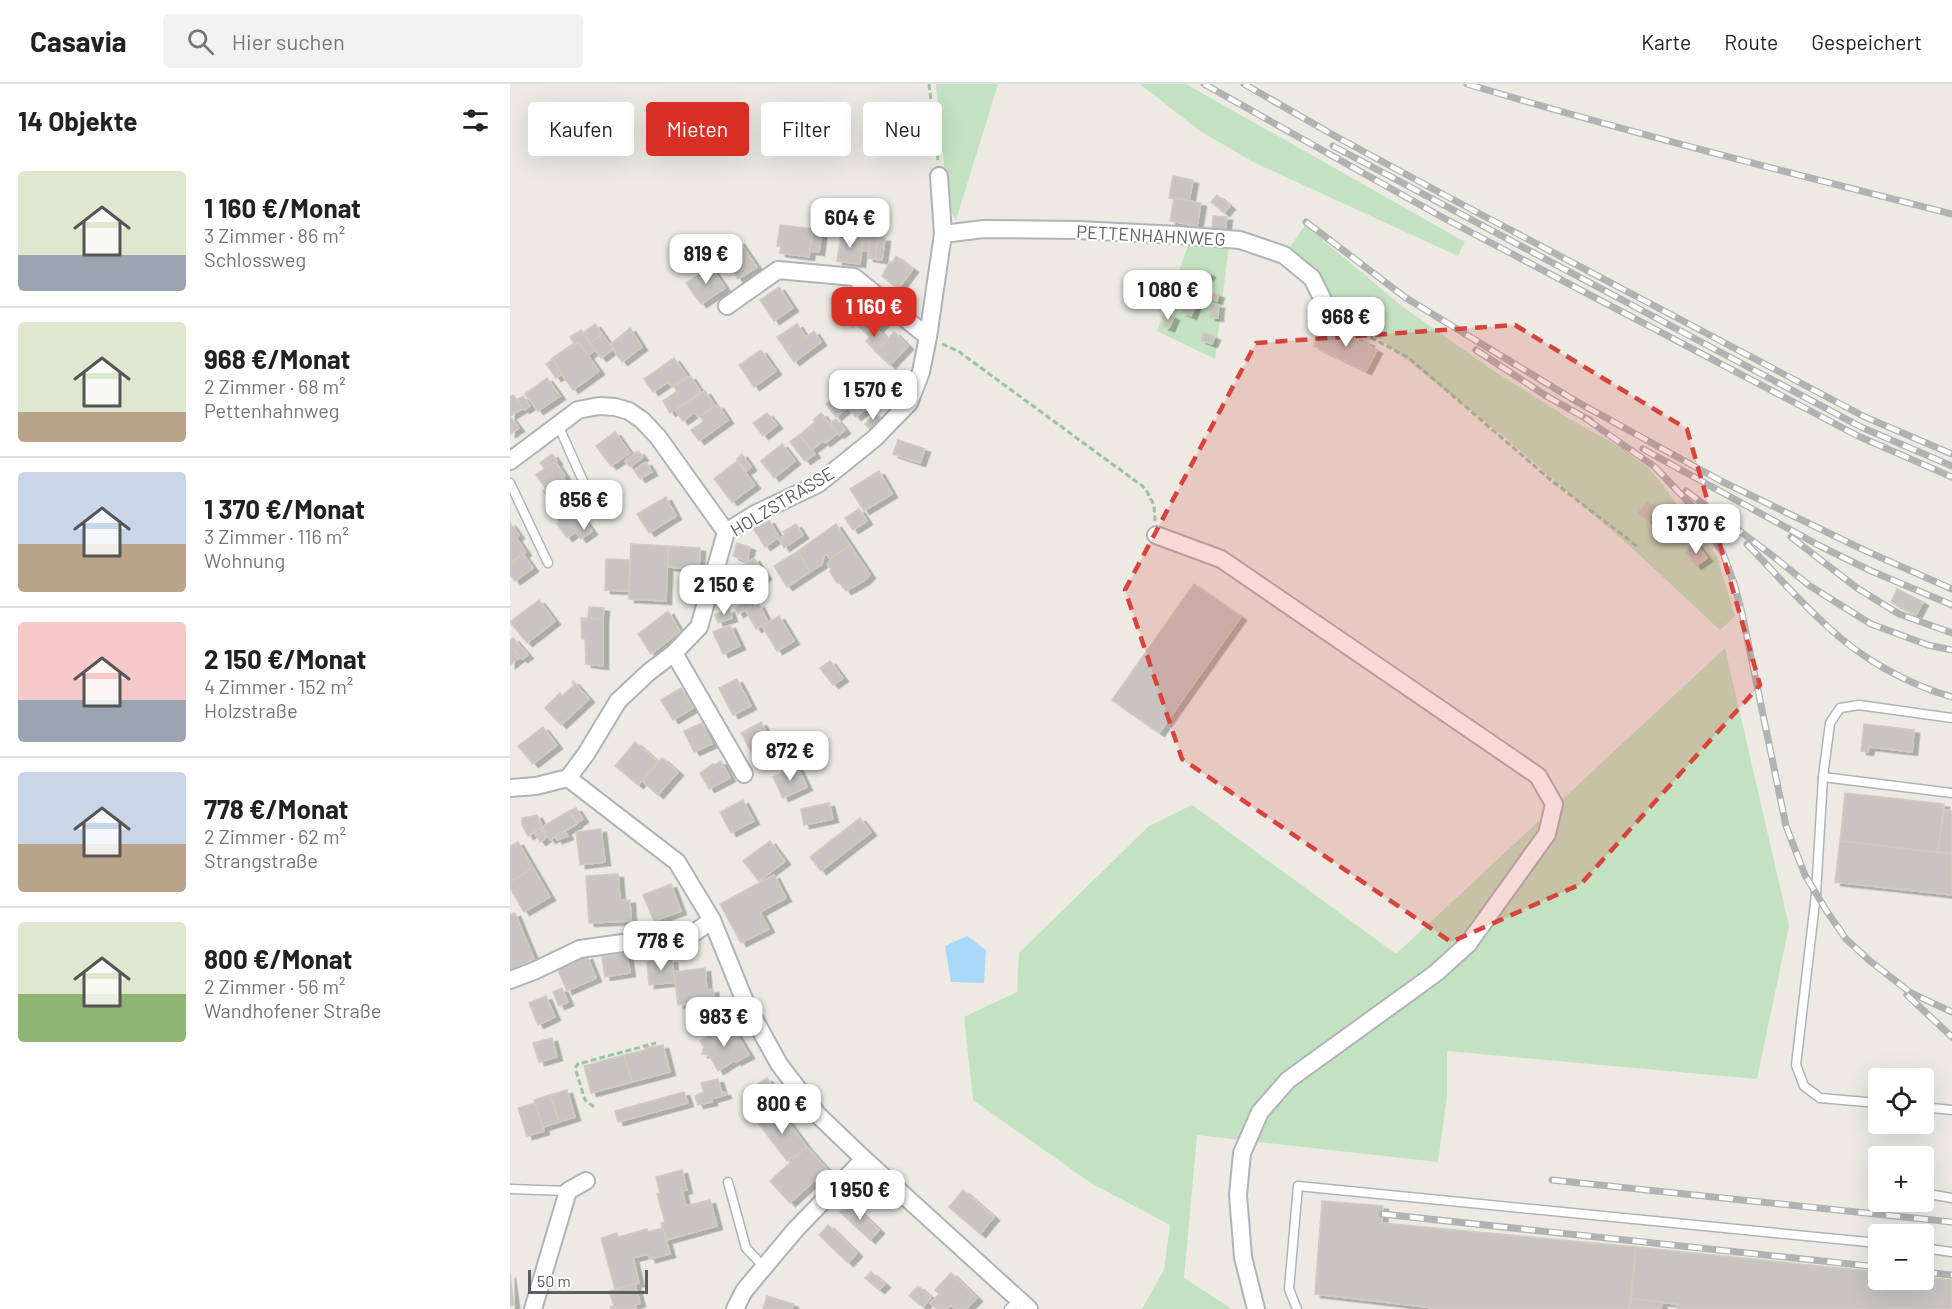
<!DOCTYPE html>
<html lang="de">
<meta charset="utf-8">
<style>
body{margin:0;font-family:Barlow,sans-serif;background:#f2f2f2;color:#222;height:100vh;display:flex;flex-direction:column;font-size:22px;white-space:nowrap}
*{box-sizing:border-box;margin:0}
p{font-size:20px;color:#767676}
.icon{flex:none;width:33px;height:33px;fill:none;stroke:currentColor;stroke-width:2;stroke-linecap:round;stroke-linejoin:round}
.map{position:relative;flex:1;overflow:hidden}
.panel{display:flex;flex-direction:column;background:#fff;width:510px}
.panel>*{flex:none}
.banner{position:absolute;left:18px;top:18px;width:570px;height:54px;display:flex;gap:12px}
.controls{position:absolute;left:1358px;top:984px;display:grid;gap:12px}
.controls a{display:grid;place-items:center;width:66px;height:66px;border-radius:6px;background:#fff;box-shadow:0 6px 24px #0002;font-size:30px}
.scale{position:absolute;left:18px;bottom:15px;width:120px;box-sizing:border-box;padding-left:6px;border:3px solid #5b5e62;border-top:0;font-size:16px;line-height:21px;white-space:nowrap;color:#5b5e62;-webkit-text-stroke:4px #fff;paint-order:stroke}
.price{position:absolute;translate:-50% -51px;padding:0 14px;border-radius:12px;background:#fff;color:#222;font-size:20px;line-height:39px;filter:drop-shadow(0 2px 3px #0008)}
.price::after{content:'';position:absolute;left:50%;top:36px;width:18px;height:14px;margin-left:-9px;background:inherit;clip-path:polygon(0 0,100% 0,50% 100%)}
.price.active{background:#d93025;color:#fff}
ul{padding:0;list-style:none}
li{display:flex;align-items:center;gap:18px;height:150px;padding:0 18px}
li+li{border-top:2px solid #e0e0e0}
li span{display:grid;place-items:center;flex:none;width:168px;height:120px;border-radius:6px;color:#555}
li>.icon{margin-inline-start:auto}
span .icon{width:72px;height:72px;fill:#fffc;stroke-width:1}
li b{font-size:26px}
h2{display:flex;justify-content:space-between;align-items:center;height:72px;padding:0 18px;font-size:26px}
.chip{padding:0 21px;border-radius:6px;background:#fff;box-shadow:0 6px 24px #0002;font-size:21px;line-height:54px}
.chip.active{background:#d93025;color:#fff}
header{display:flex;align-items:center;gap:36px;box-sizing:border-box;height:84px;padding:0 30px;background:#fff;border-bottom:2px solid #e0e0e0}
header strong{font-size:28px}
nav{display:flex;gap:33px;margin-inline-start:auto;font-size:21px}
.search{width:420px;height:54px;background:#f2f2f2;display:flex;align-items:center;gap:15px;box-sizing:border-box;padding:0 21px;border-radius:6px;color:#767676;font-size:22px}
main{display:flex;flex:1;min-height:0}
.map>svg:first-child{display:block}
</style>
<header>
<strong>Casavia</strong>
<div class="search"><svg class="icon" aria-label="search" viewBox="0 0 24 24"><circle cx="10" cy="10" r="6"/><path d="M15 15l6 6"/></svg>Hier suchen</div>
<nav><a>Karte</a><a>Route</a><a>Gespeichert</a></nav>
</header>
<main>
<section class="panel">
<h2>14 Objekte<svg class="icon" aria-label="filters" viewBox="0 0 24 24"><path d="M4 7h16M4 17h16"/><circle cx="9" cy="7" r="2"/><circle cx="15" cy="17" r="2"/></svg></h2>
<ul>
<li><span style="background:linear-gradient(#dfe7d0 70%,#9aa5b1 0)"><svg class="icon" aria-label="home" viewBox="0 0 24 24"><path d="M3 11l9-7 9 7M6 9v11h12V9"/></svg></span><div><b>1 160 €/Monat</b><p>3 Zimmer · 86 m²</p><p>Schlossweg</p></div></li>
<li><span style="background:linear-gradient(#dfe7d0 75%,#b9a48a 0)"><svg class="icon" aria-label="home" viewBox="0 0 24 24"><path d="M3 11l9-7 9 7M6 9v11h12V9"/></svg></span><div><b>968 €/Monat</b><p>2 Zimmer · 68 m²</p><p>Pettenhahnweg</p></div></li>
<li><span style="background:linear-gradient(#c9d6e8 60%,#b9a48a 0)"><svg class="icon" aria-label="home" viewBox="0 0 24 24"><path d="M3 11l9-7 9 7M6 9v11h12V9"/></svg></span><div><b>1 370 €/Monat</b><p>3 Zimmer · 116 m²</p><p>Wohnung</p></div></li>
<li><span style="background:linear-gradient(#f6c9c9 65%,#9aa5b1 0)"><svg class="icon" aria-label="home" viewBox="0 0 24 24"><path d="M3 11l9-7 9 7M6 9v11h12V9"/></svg></span><div><b>2 150 €/Monat</b><p>4 Zimmer · 152 m²</p><p>Holzstraße</p></div></li>
<li><span style="background:linear-gradient(#c9d6e8 60%,#b9a48a 0)"><svg class="icon" aria-label="home" viewBox="0 0 24 24"><path d="M3 11l9-7 9 7M6 9v11h12V9"/></svg></span><div><b>778 €/Monat</b><p>2 Zimmer · 62 m²</p><p>Strangstraße</p></div></li>
<li><span style="background:linear-gradient(#dfe7d0 60%,#8fb573 0)"><svg class="icon" aria-label="home" viewBox="0 0 24 24"><path d="M3 11l9-7 9 7M6 9v11h12V9"/></svg></span><div><b>800 €/Monat</b><p>2 Zimmer · 56 m²</p><p>Wandhofener Straße</p></div></li>
</ul>
</section>
<div class="map">
<svg width="1442" height="1225" viewBox="0 0 1442 1225">
<defs>
<filter id="shadow"><feDropShadow dx="5.5" dy="3.5" stdDeviation="0" flood-color="#0004"/></filter>
</defs>
<rect width="100%" height="100%" fill="#eceae3"/>
<g fill="#c3e2c1">
<path d="M426,0H488L446,136L438,124Z"/>
<path d="M630,0H676L955,158L948,172L745,79L690,47Z"/>
<path d="M795,141L893,223L981,285L1060,335L1110,363L1141,386L1207,473L1225,532L1210,546L1123,465L997,355L870,255L825,225L776,169Z"/>
<path d="M680,156L719,160L705,275L647,247Z"/>
<path d="M1215,564L1279,842L1247,995L937,967V1011L928,1078L687,1051L674,1194L722,1225H632L654,1186L660,1141L581,1099L463,1016L454,933L507,908L509,869L639,742L682,721L886,870Z"/>
</g>
<path fill="#a9d7f7" d="M457,852L476,866L474,899L441,898L435,862Z"/>
<g fill="#c8c5c0" stroke="#d0cbc2" stroke-width="1.5" filter="url(#shadow)">
<path d="M663,92L683,96L679,117L659,114Z"/>
<path d="M707,111L720,122L714,129L701,118Z"/>
<path d="M664,114L691,119L687,142L660,137Z"/>
<path d="M703,132L717,133L715,148L702,147Z"/>
<path d="M270,141L303,145L299,173L270,169L271,162H267Z"/>
<path d="M303,145L312,146L309,168L300,167Z"/>
<path d="M331,150L353,153L350,180L327,177Z"/>
<path d="M353,152L360,153L359,167L352,166Z"/>
<path d="M360,153L368,154L365,175L358,174Z"/>
<path d="M368,154H375L372,176L365,175Z"/>
<path d="M229,157L247,183L228,195L210,170Z"/>
<path d="M386,172L403,185L388,205L372,192L380,177L382,179Z"/>
<path d="M201,183L215,204L191,220L176,199Z"/>
<path d="M694,187L700,190L696,196L691,193Z"/>
<path d="M673,200L691,208L681,232L672,228L678,215L668,211Z"/>
<path d="M269,203L283,224L264,237L250,216Z"/>
<path d="M701,208L709,211L707,217L698,214Z"/>
<path d="M341,210L353,222L337,239L325,228Z"/>
<path d="M702,220L709,221L708,234L700,233Z"/>
<path d="M355,221L374,238L360,253L341,235Z"/>
<path d="M658,230L664,233L659,244L653,242Z"/>
<path d="M85,240L92,250L80,259L73,249Z"/>
<path d="M287,240L296,253L304,247L311,258L284,278L267,253Z"/>
<path d="M815,241L823,245L825,243L834,247L833,250L848,258L850,255L859,259L858,262L867,266L856,287L804,262Z"/>
<path d="M120,244L132,263L112,278L100,261Z"/>
<path d="M367,245L372,250L361,262L356,257Z"/>
<path d="M71,246L85,266L78,271L69,259L65,261L60,253Z"/>
<path d="M384,248L398,262L380,281L366,268Z"/>
<path d="M694,248L705,253L702,260L691,256Z"/>
<path d="M92,250L103,265L91,274L80,259Z"/>
<path d="M372,250L378,255L366,268L361,262Z"/>
<path d="M64,259L65,261L69,259L89,287L63,306L41,275Z"/>
<path d="M251,266L266,287L244,303L229,281Z"/>
<path d="M164,274L177,292L162,303L158,298L143,308L134,295Z"/>
<path d="M43,275L52,290L46,294L36,280Z"/>
<path d="M352,291L370,313L346,333L328,310Z"/>
<path d="M180,292L191,308L160,329L153,317L167,307L164,303Z"/>
<path d="M37,294L50,312L28,327L15,310Z"/>
<path d="M195,307L205,322L188,333L185,328L173,337L165,326Z"/>
<path d="M328,310L338,323L326,333L316,320Z"/>
<path d="M3,311L13,324L0,332V313Z"/>
<path d="M13,312L20,322L14,326L7,316Z"/>
<path d="M208,321L218,336L189,357L181,346L194,337L190,332Z"/>
<path d="M257,329L267,341L253,352L243,339Z"/>
<path d="M311,329L328,349L315,359L313,357L301,366L289,351L305,338L303,336Z"/>
<path d="M366,330L371,335L360,345L355,340Z"/>
<path d="M0,332L9,344L0,350Z"/>
<path d="M326,335L335,346L329,351L320,339Z"/>
<path d="M105,348L120,369L101,382L86,362Z"/>
<path d="M289,351L305,370L295,377L280,358Z"/>
<path d="M388,356L415,365L410,379L383,370Z"/>
<path d="M272,360L285,377L264,394L251,377Z"/>
<path d="M128,367L133,373L120,383L115,377Z"/>
<path d="M42,370L47,377L35,385L30,379Z"/>
<path d="M232,370L241,383L236,387L227,375Z"/>
<path d="M45,377L55,392L36,405L26,391Z"/>
<path d="M227,377L245,401L222,418L204,395Z"/>
<path d="M136,378L142,388L130,395L124,386Z"/>
<path d="M369,387L382,410L354,427L340,405Z"/>
<path d="M53,393L63,407L43,422L33,407Z"/>
<path d="M60,410L70,424L50,438L40,424Z"/>
<path d="M156,413L166,432L139,449L127,430Z"/>
<path d="M1137,418L1148,427L1140,438L1128,429Z"/>
<path d="M349,425L357,437L343,446L335,434Z"/>
<path d="M67,426L77,440L57,454L47,440Z"/>
<path d="M259,436L269,453L255,463L243,444Z"/>
<path d="M0,439L9,451L0,458Z"/>
<path d="M77,440L82,447L71,455L66,448Z"/>
<path d="M286,440L293,451L274,464L269,455L275,451L273,448Z"/>
<path d="M326,440L340,461L320,475L317,470L314,472L312,480L300,488L288,467Z"/>
<path d="M6,454L16,468L0,479V459Z"/>
<path d="M227,459L240,463L237,477L223,472Z"/>
<path d="M1186,459L1197,474L1186,482L1175,468Z"/>
<path d="M121,460L158,462L156,517L119,515Z"/>
<path d="M340,461L360,491L354,497L336,507L330,499H327L320,488L321,485L318,481L320,475Z"/>
<path d="M159,462L190,464L189,485L158,483Z"/>
<path d="M288,467L300,488L277,503L264,482Z"/>
<path d="M13,470L23,484L5,497L0,490V480Z"/>
<path d="M244,474L256,492L232,509L220,490Z"/>
<path d="M96,475L120,476L119,507L95,506Z"/>
<path d="M684,500L731,533L649,649L602,616Z"/>
<path d="M244,501L248,507L236,514L232,509Z"/>
<path d="M1387,505L1413,518L1406,531L1381,518Z"/>
<path d="M29,516L45,537L17,559L0,538Z"/>
<path d="M237,517L241,523L228,530L225,524Z"/>
<path d="M249,520L258,538L246,545L236,527Z"/>
<path d="M79,523L94,524L93,535L78,534Z"/>
<path d="M219,525L222,534L208,539L205,531Z"/>
<path d="M158,527L170,547L141,570L128,550Z"/>
<path d="M269,532L284,557L267,567L252,542Z"/>
<path d="M71,534L93,535V582L76,580L75,555H72Z"/>
<path d="M220,541L230,562L213,570L203,548Z"/>
<path d="M3,554L18,571L12,575L0,561V557Z"/>
<path d="M0,561L10,573L0,581Z"/>
<path d="M320,577L333,594L323,601L310,584Z"/>
<path d="M227,595L241,622L223,631L209,604Z"/>
<path d="M63,597L79,615L51,641L35,624L50,609L52,612L64,601L62,598Z"/>
<path d="M171,604L183,624L163,636L151,616Z"/>
<path d="M251,638L263,660L243,671L231,649Z"/>
<path d="M192,639L202,660L184,668L174,647Z"/>
<path d="M1354,640L1404,646L1402,668L1359,663L1358,668L1351,667Z"/>
<path d="M33,643L47,661L23,680L8,662Z"/>
<path d="M125,658L148,678L128,701L105,682Z"/>
<path d="M152,674L168,688L148,711L132,697Z"/>
<path d="M211,677L220,694L199,705L190,689L203,680L204,681Z"/>
<path d="M287,682L297,703L273,714L263,693Z"/>
<path d="M1335,709L1434,720L1428,768L1330,758Z"/>
<path d="M233,716L244,737L221,749L210,728Z"/>
<path d="M319,719L323,735L294,741L291,725Z"/>
<path d="M66,724L73,735L67,739L59,727Z"/>
<path d="M1434,726L1442,727V770L1428,768Z"/>
<path d="M59,727L67,740L40,756L32,743Z"/>
<path d="M27,731L33,743L18,752L12,741V734Z"/>
<path d="M350,734L361,748L311,787L300,773Z"/>
<path d="M30,744L36,754L30,758L24,748Z"/>
<path d="M91,745L95,778L70,781L66,748Z"/>
<path d="M55,747L58,752L47,756L45,753Z"/>
<path d="M260,757L275,777L249,797L233,777Z"/>
<path d="M1330,757L1442,770V811L1325,798Z"/>
<path d="M8,758L23,784L0,798V762Z"/>
<path d="M23,784L40,813L14,828L0,804V798Z"/>
<path d="M108,790L110,816H120L121,837L79,839L76,792Z"/>
<path d="M264,791L276,814L250,828L259,845L231,859L210,820Z"/>
<path d="M161,800L171,827L144,837L133,811Z"/>
<path d="M5,829L24,875L2,886L0,882V831Z"/>
<path d="M117,869L120,889L95,893L92,873Z"/>
<path d="M77,872L86,894L57,907L47,884Z"/>
<path d="M162,875L165,898L139,901L137,878Z"/>
<path d="M195,884L197,906L203,905L206,928L180,931L178,920L168,921L164,888Z"/>
<path d="M52,904L58,918L49,922L43,908Z"/>
<path d="M36,912L45,933L28,941L19,919Z"/>
<path d="M221,941L239,971L226,978L225,976L208,987L199,971L192,970L194,963L190,957L208,946L209,948Z"/>
<path d="M42,954L47,973L29,978L23,959Z"/>
<path d="M153,961L160,988L122,998L114,971L135,966V964Z"/>
<path d="M114,971L122,998L81,1009L74,982Z"/>
<path d="M257,994L272,1018L250,1032L235,1008Z"/>
<path d="M208,995L212,1009L215,1008L216,1011L201,1015L202,1018L188,1021L185,1012L194,1008L191,999Z"/>
<path d="M57,1006L65,1033L49,1038L40,1011Z"/>
<path d="M174,1008L178,1019L108,1038L105,1027Z"/>
<path d="M40,1011L49,1038L33,1043L24,1016Z"/>
<path d="M25,1019L34,1047L17,1052L8,1024Z"/>
<path d="M268,1024L297,1063L277,1077L248,1039Z"/>
<path d="M297,1063L317,1085L280,1119L260,1097Z"/>
<path d="M172,1086L177,1106L172,1107L176,1122L200,1116L207,1142L156,1156L151,1139L155,1138L147,1110L150,1109L146,1093Z"/>
<path d="M453,1106L484,1133L470,1150L439,1123Z"/>
<path d="M812,1117L873,1122L872,1139L1126,1163L1119,1225H933L805,1210Z"/>
<path d="M340,1118L369,1146L360,1156L330,1128Z"/>
<path d="M318,1141L347,1169L338,1179L309,1151Z"/>
<path d="M153,1144L160,1170L140,1175L138,1170L123,1174L129,1199L105,1205L91,1154L107,1149L108,1153L137,1145L138,1148Z"/>
<path d="M1126,1163L1368,1188V1196H1413V1193L1442,1196V1225H1167V1220L1121,1215Z"/>
<path d="M361,1188L375,1200L369,1206L355,1194Z"/>
<path d="M441,1189L467,1214L456,1225H445L441,1221L437,1225H430L426,1222L425,1224L420,1219L429,1210L425,1206Z"/>
<path d="M0,1190L4,1221L0,1222Z"/>
<path d="M125,1200L130,1219L125,1221L126,1225H101L100,1223L104,1222L99,1207Z"/>
<path d="M408,1202L421,1213L413,1223L399,1212Z"/>
<path d="M257,1212L283,1220L282,1225H253Z"/>
<path d="M1121,1215L1152,1218L1151,1225H1119Z"/>
</g>
<g fill="none" stroke-linecap="round" stroke-linejoin="round">
<g stroke="#b0b3b7" stroke-width="11">
<g id="lane">
<path d="M48,341L78,408"/>
<path d="M0,399L38,479"/>
<path d="M1313,693L1442,709"/>
<path d="M1368,1019L1310,1014L1294,1002L1286,981L1306,810L1313,693L1320,639L1330,624L1349,621L1442,634"/>
<path d="M1413,1023L1442,1026"/>
<path d="M218,1098L236,1164L254,1183"/>
<path d="M1366,1102L1368,1103"/>
<path d="M0,1105L58,1107"/>
<path d="M1413,1109L1442,1114"/>
<path d="M1413,1164L1442,1168"/>
<path d="M499,1225L509,1216"/>
<path d="M787,1225L779,1205L788,1102L1368,1159"/>
</g>
</g>
<g stroke="#b0b3b7" stroke-width="20">
<g id="street">
<path d="M433,150L474,145L568,146L668,151L730,156L774,171L802,194L818,226"/>
<path d="M217,222L268,186L344,193L418,253"/>
<path d="M0,377L68,326L89,322L105,323L119,327L132,336L148,353L216,448"/>
<path d="M646,451L711,475L1028,692L1044,720L1037,750L958,860L926,889L778,996L750,1028L732,1069L728,1111L733,1173L746,1225"/>
<path d="M164,569L234,690"/>
<path d="M58,694L76,670L108,617L139,588L164,569L189,543L216,448L245,430L308,400L365,354L399,319L411,288L418,253L433,150L429,92"/>
<path d="M0,704L26,702L58,694L167,778L202,836L236,920L269,980L308,1031L354,1075L519,1225"/>
<path d="M0,896L24,887L70,865L184,849L202,836"/>
<path d="M23,1225L58,1107L76,1097"/>
<path d="M225,1225L234,1207L286,1145L354,1075"/>
</g>
</g>
<g stroke="#9cc2a5" stroke-width="3" stroke-dasharray="6 3" stroke-linecap="butt">
<path d="M419,0L428,76"/>
<path d="M829,236L899,274L1042,397L1127,462"/>
<path d="M432,260L448,267L635,404L644,421L645,437"/>
<path d="M84,1023L75,1016L65,984L68,980L146,959"/>
</g>
<use href="#lane" stroke="#fff" stroke-width="8"/>
<use href="#street" stroke="#fff" stroke-width="16"/>
<g stroke="#b1b2b2" stroke-width="7">
<g id="rail">
<path d="M694,0L930,132L1348,352L1442,393"/>
<path d="M734,0L825,52L938,113L1355,333L1442,370"/>
<path d="M957,0C1117,48 1280,89 1442,130"/>
<path d="M823,62L1351,343L1442,382"/>
<path d="M796,138L896,214L1069,319L1211,397L1356,467L1442,505"/>
<path d="M966,266L1038,313L1081,337"/>
<path d="M1075,334L1145,383L1181,421L1213,469L1224,499L1232,529L1276,742L1295,791L1316,826L1336,855L1360,877L1401,909L1442,928"/>
<path d="M1133,365L1310,462L1359,486L1442,521"/>
<path d="M1176,407L1259,469L1300,502L1361,540L1418,561L1442,566"/>
<path d="M1281,453L1347,504L1389,530L1442,549"/>
<path d="M1237,460C1264,488 1289,517 1318,543C1352,575 1397,600 1442,613"/>
<path d="M1397,911L1442,953"/>
<path d="M1042,1096L1442,1138"/>
<path d="M872,1130L1368,1183"/>
<path d="M1413,1188L1442,1191"/>
</g>
</g>
<use href="#rail" stroke="#fff" stroke-width="4.5" stroke-dasharray="14" stroke-linecap="butt"/>
</g>
<path fill="#d8443d" fill-opacity="0.2" stroke="#d8443d" stroke-width="4.5" stroke-dasharray="12 8" stroke-linejoin="round" d="M1005,241L1177,345L1250,601L1071,800L941,858L672,675L615,506L746,259Z"/>
<g text-anchor="middle" dominant-baseline="central" stroke-width="4.5" stroke-linejoin="round" paint-order="stroke">
<g font-size="18" fill="#5b5e62" stroke="#fff">
<text transform="translate(641 151) rotate(3)">PETTENHAHNWEG</text>
<text transform="translate(272 417) rotate(-31)">HOLZSTRASSE</text>
</g>
</g>
</svg>
<div class="controls">
<a><svg class="icon" aria-label="locate" viewBox="0 0 24 24"><circle cx="12" cy="12" r="6"/><path d="M12 2v4M12 18v4M2 12h4M18 12h4"/></svg></a>
<a>+</a>
<a>−</a>
</div>
<div class="scale">50 m</div>
<b class="price" style="left:340px;top:165px">604 €</b>
<b class="price" style="left:196px;top:201px">819 €</b>
<b class="price" style="left:658px;top:237px">1 080 €</b>
<b class="price active" style="left:364px;top:254px">1 160 €</b>
<b class="price" style="left:836px;top:264px">968 €</b>
<b class="price" style="left:363px;top:337px">1 570 €</b>
<b class="price" style="left:74px;top:447px">856 €</b>
<b class="price" style="left:1186px;top:471px">1 370 €</b>
<b class="price" style="left:214px;top:532px">2 150 €</b>
<b class="price" style="left:280px;top:698px">872 €</b>
<b class="price" style="left:151px;top:888px">778 €</b>
<b class="price" style="left:214px;top:964px">983 €</b>
<b class="price" style="left:272px;top:1051px">800 €</b>
<b class="price" style="left:350px;top:1137px">1 950 €</b>
<div class="banner">
<a class="chip">Kaufen</a>
<a class="chip active">Mieten</a>
<a class="chip">Filter</a>
<a class="chip">Neu</a>
</div>
</div>
</main>
